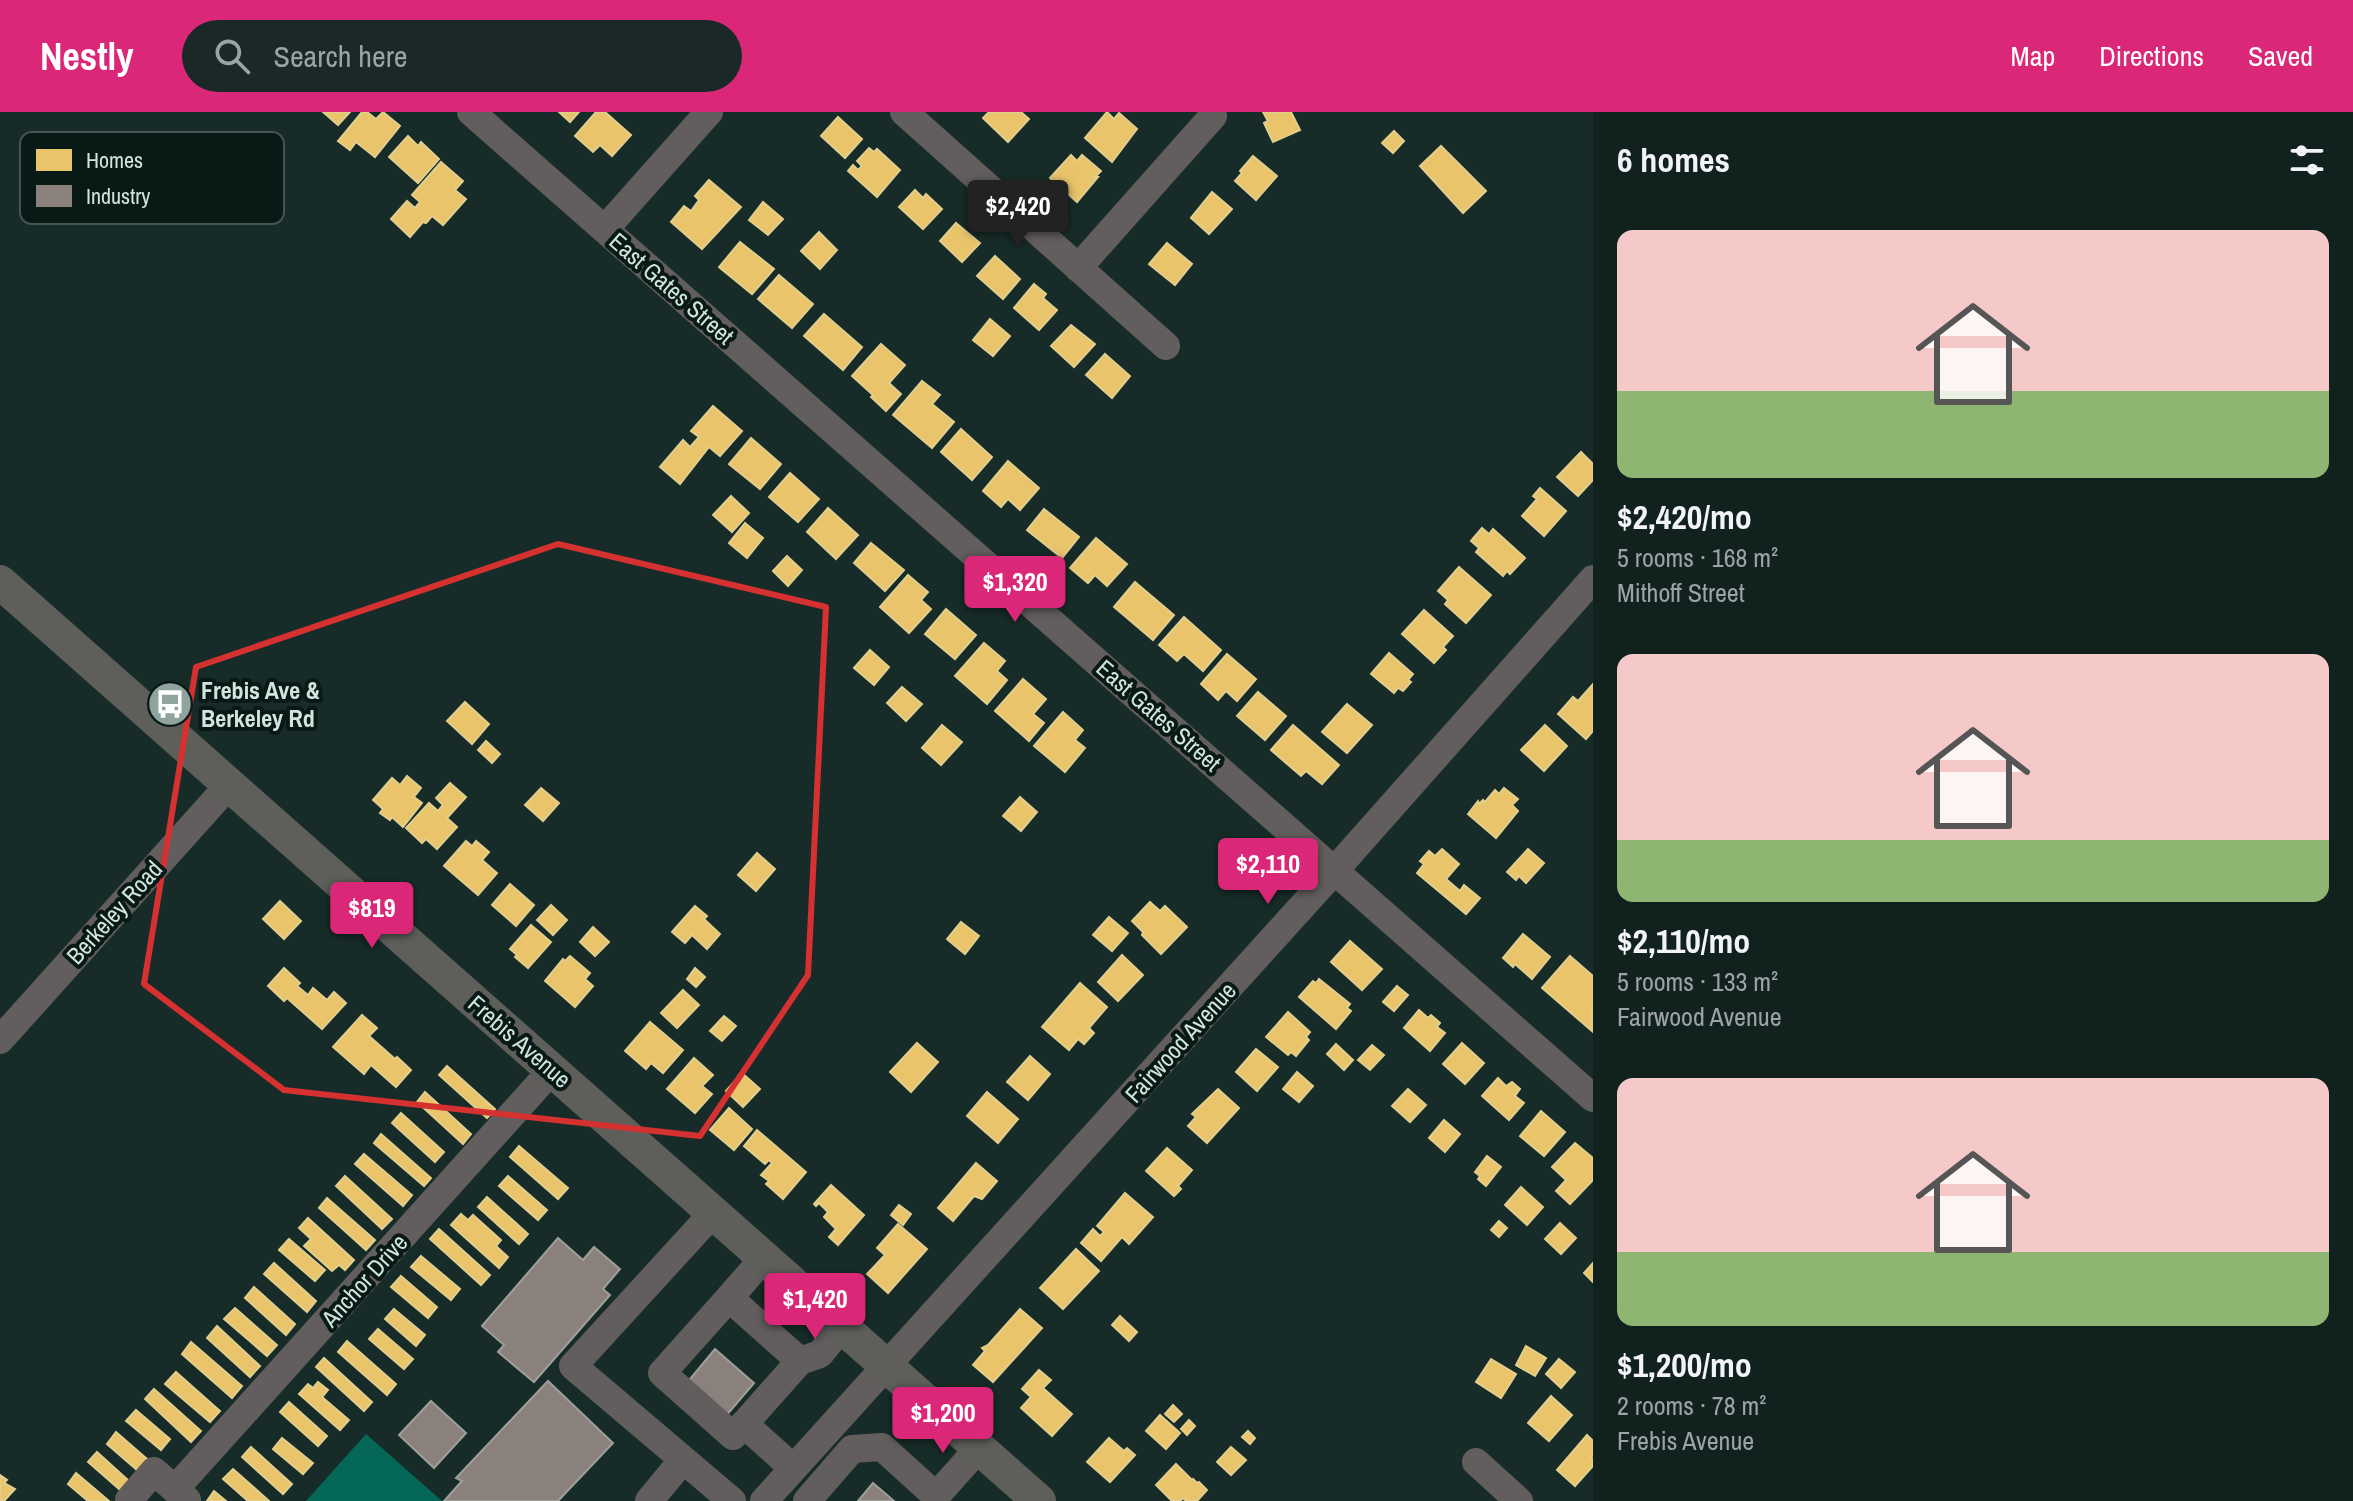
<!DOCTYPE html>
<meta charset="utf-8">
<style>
body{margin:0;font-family:"Archivo Narrow",sans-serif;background:#1a2927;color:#f1f3f6;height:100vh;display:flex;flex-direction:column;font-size:30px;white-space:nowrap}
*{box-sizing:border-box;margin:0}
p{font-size:26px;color:#9ca3a4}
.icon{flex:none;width:44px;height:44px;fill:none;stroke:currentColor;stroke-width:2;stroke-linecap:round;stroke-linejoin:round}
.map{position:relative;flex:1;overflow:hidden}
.panel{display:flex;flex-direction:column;background:#11211e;width:760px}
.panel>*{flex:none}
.price{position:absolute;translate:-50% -68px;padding:0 18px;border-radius:8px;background:#db2777;color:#fff;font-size:26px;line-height:52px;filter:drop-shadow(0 2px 4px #0008)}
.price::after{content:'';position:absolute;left:50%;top:48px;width:24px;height:18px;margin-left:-12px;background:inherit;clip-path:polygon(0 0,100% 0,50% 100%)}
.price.current{background:#222;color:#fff}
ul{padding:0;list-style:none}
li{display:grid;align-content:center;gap:16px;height:424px;padding:0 24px}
li span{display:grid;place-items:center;height:248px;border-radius:16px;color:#555}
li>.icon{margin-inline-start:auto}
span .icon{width:144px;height:144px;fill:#fffc;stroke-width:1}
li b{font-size:34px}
h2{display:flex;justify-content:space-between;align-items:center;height:96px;padding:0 24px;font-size:34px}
header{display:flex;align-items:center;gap:48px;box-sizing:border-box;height:112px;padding:0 40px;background:#db2777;color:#fff}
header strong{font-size:38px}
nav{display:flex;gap:44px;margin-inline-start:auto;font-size:28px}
.search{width:560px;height:72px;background:#1a2927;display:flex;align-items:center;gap:20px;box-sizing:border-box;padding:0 28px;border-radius:44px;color:#9ca3a4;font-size:30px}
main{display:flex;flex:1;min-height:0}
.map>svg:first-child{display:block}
</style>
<header>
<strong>Nestly</strong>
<div class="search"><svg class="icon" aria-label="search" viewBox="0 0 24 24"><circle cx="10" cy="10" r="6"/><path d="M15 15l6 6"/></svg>Search here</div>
<nav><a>Map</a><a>Directions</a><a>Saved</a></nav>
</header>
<main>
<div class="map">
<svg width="1593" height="1389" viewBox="0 0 1593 1389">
<rect width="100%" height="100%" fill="#172c28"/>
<path fill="#046758" d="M366,1322L442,1389H306Z"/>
<g fill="#e9c46a" stroke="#e2ce8d" stroke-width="2">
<path d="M323,0H350L338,13Z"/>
<path d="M362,0H367L376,7L383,0L400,14L375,45L356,30L350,38L338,29Z"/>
<path d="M559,0H579L570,10Z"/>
<path d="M596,0H605L631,23L612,44L600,33L593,40L575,24Z"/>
<path d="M989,0H1021L1029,7L1008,30L983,6Z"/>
<path d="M1107,0L1114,7L1119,1L1137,17L1112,50L1085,26Z"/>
<path d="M1263,0H1291L1300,18L1273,30L1264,11L1268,9Z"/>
<path d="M838,5L862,27L845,46L821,24Z"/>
<path d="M1394,19L1404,29L1393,41L1382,31Z"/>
<path d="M408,24L418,34L421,30L439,47L418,71L389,45Z"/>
<path d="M1441,34L1486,79L1463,101L1420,54Z"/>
<path d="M869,36L874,40L877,37L900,58L877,85L848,59L853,53L858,58L862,54L857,49Z"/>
<path d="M1071,43L1077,49L1082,43L1101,59L1095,65H1098L1077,90L1050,66Z"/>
<path d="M1253,44L1277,64L1256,88L1235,69L1242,61L1240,59Z"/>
<path d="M441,50L463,69L455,78L466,87L443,113L432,104L426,111L423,110L410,125L391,107L407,89L415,96L420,90L412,83Z"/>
<path d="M709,68L741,95L702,137L671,110L684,94L691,99L699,88L695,84Z"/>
<path d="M915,78L923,86L926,82L942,97L923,117L899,95Z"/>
<path d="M1212,80L1232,97L1209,122L1191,106Z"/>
<path d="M763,90L783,107L768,123L749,108Z"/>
<path d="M956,111L980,131L962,150L940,129Z"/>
<path d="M819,120L837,138L820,157L801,139Z"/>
<path d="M740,130L774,157L752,182L719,155Z"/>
<path d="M1167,131L1192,152L1175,173L1149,152Z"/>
<path d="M995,144L1020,167L1003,187L977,164Z"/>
<path d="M779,163L813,192L792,216L758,187Z"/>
<path d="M1034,172L1046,182L1043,186L1057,198L1039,218L1014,196Z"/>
<path d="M824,202L862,235L843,258L804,224Z"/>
<path d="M990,207L1010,224L993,244L973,228Z"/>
<path d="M1071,213L1095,232L1074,255L1051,234Z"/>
<path d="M881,232L905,253L889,271L901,282L886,299L871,285L873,283L852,264Z"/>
<path d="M1105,242L1130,264L1112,286L1086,263Z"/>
<path d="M922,269L940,283L932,292L954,310L932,336L893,303Z"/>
<path d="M713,294L742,319L720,344L709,335L680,372L660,355L683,328L690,335L699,325L691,319Z"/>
<path d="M961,317L992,345L972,368L941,340Z"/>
<path d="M751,326L781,352L760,377L729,352Z"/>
<path d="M1581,340L1593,352V368L1578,384L1557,365Z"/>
<path d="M1008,349L1039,376L1020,398L1008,387L1001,395L983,379Z"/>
<path d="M790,361L819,387L798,410L769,385Z"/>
<path d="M1540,376L1566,399L1544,424L1522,404L1537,387L1533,384Z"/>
<path d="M731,384L749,401L732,420L713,403Z"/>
<path d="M828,396L858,423L836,447L807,420Z"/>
<path d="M1044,397L1079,425L1062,446L1027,418Z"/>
<path d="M745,411L763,426L747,446L729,431Z"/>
<path d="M1482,416L1489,422L1493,417L1525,446L1510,462L1507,459L1503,464L1476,440L1479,436L1471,429Z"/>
<path d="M1096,426L1127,452L1107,474L1095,463L1088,471L1070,456Z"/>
<path d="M871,431L904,458L885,479L854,451Z"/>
<path d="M787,444L802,458L788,474L773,459Z"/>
<path d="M1459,455L1491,483L1466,511L1445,492L1448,488L1438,479Z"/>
<path d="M908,463L928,480L921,488L931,497L909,521L880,495Z"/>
<path d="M1135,470L1174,503L1153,528L1114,495Z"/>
<path d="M946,497L976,523L955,547L925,522Z"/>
<path d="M1424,498L1453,524L1443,535L1446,538L1434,551L1402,522Z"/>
<path d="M1184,505L1221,538L1203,559L1184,542L1177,549L1159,533Z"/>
<path d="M984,531L1005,549L997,559L1007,568L987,592L955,564Z"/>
<path d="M870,538L889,555L874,573L854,556Z"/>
<path d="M1389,541L1413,562L1408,568L1411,570L1403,579L1398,576L1394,581L1371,562Z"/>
<path d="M1227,542L1256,567L1237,589L1226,579L1218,588L1201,572Z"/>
<path d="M1023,567L1046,587L1033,602L1044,611L1029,629L995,599Z"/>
<path d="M1593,572V619L1586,627L1558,602L1573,585L1578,589Z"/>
<path d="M902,575L922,592L906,609L887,591Z"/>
<path d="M1258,580L1286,604L1265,628L1237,604Z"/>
<path d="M465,590L489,612L472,632L447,609Z"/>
<path d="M1347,592L1372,613L1347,641L1322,620Z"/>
<path d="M1063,600L1083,618L1075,628L1085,636L1065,660L1034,634Z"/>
<path d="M942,613L962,630L941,653L922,636Z"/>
<path d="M1293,613L1339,653L1322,672L1306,659L1301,664L1271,638Z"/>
<path d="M1545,613L1567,634L1544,659L1521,638Z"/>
<path d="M486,629L500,642L492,651L478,638Z"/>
<path d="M407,664L421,676L414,685L422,691L403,715L392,705L390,708L380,701L383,697L373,688L392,666L400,673Z"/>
<path d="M450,671L466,685L447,706L457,715L437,737L426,727L422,731L406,716L429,691L438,699L443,693L436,686Z"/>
<path d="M541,676L559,691L543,709L525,693Z"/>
<path d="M1504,676L1518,687L1512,693L1518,699L1496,726L1468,702L1478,689L1479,692L1483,688L1485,690L1495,678L1499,682Z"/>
<path d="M1020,685L1037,700L1021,719L1003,704Z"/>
<path d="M466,729L472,734L476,729L489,740L482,748L497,761L478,783L444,754Z"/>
<path d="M1442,737L1459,752L1446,767L1460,779L1464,773L1480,786L1466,802L1417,761L1424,752L1420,749L1429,739L1435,744Z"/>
<path d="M1528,737L1544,751L1526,771L1519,764L1516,768L1507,760Z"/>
<path d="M757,741L775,757L756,779L738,763Z"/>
<path d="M510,772L534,793L516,814L492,793Z"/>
<path d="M280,789L301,809L284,827L263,807Z"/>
<path d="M1150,790L1160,799L1165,794L1187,815L1161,842L1142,823L1143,820L1132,809Z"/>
<path d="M551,793L567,808L553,823L537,808Z"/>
<path d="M695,794L707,804L704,807L720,822L707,837L692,823L685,831L672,820Z"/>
<path d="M1109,805L1128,821L1112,839L1093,823Z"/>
<path d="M961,810L979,824L965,842L947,827Z"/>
<path d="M531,813L551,830L528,856L515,845L517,843L510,837Z"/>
<path d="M593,815L609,830L595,844L580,830Z"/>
<path d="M1523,822L1550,845L1532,867L1515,852L1513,855L1503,846Z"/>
<path d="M1350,829L1382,857L1362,878L1331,850Z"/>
<path d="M1122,843L1143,863L1118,889L1098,870Z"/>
<path d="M570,844L590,861L585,867L593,874L575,895L545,869L563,847L565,849Z"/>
<path d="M1570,844L1593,864L1592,919L1542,876Z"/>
<path d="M284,856L300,871L297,874L308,883L313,876L327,888L334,880L346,891L322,917L287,886L284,889L268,874Z"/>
<path d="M695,856L705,865L696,875L687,867Z"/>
<path d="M1319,867L1350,892L1347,896L1351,899L1336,917L1299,885L1313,869L1316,871Z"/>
<path d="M1080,871L1107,895L1089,916L1094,921L1084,932L1078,927L1069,938L1042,915Z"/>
<path d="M1397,874L1408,883L1394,899L1383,890Z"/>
<path d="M683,878L699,893L677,916L661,901Z"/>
<path d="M1419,898L1428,906L1431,903L1440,911L1437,915L1445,921L1430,939L1404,916Z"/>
<path d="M1288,900L1310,920L1306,925L1309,928L1296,944L1291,940L1288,943L1266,925Z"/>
<path d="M362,903L377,916L369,924L395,947L397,945L411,958L396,975L371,953L364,962L333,935Z"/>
<path d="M724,904L736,914L722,929L710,919Z"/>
<path d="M650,910L683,938L663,961L651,951L646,957L625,939Z"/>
<path d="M917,931L938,950L911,980L890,960Z"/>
<path d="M1462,931L1484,951L1465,972L1443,952Z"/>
<path d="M1336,932L1353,948L1344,958L1327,942Z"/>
<path d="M1372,933L1384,943L1370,958L1358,948Z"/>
<path d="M1256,937L1278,955L1257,979L1236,960Z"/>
<path d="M1030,944L1050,962L1028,988L1007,970Z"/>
<path d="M694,946L713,963L702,974L712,982L695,1001L667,977Z"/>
<path d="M447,954L495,997L487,1006L439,963Z"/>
<path d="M1297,960L1313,974L1299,990L1283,977Z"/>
<path d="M742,961L760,977L743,995L726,979Z"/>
<path d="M1498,966L1506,974L1512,970L1520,977L1515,984L1524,991L1509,1008L1482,984Z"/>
<path d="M1218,977L1239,996L1207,1031L1188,1014L1196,1005L1192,1002Z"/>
<path d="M1408,977L1426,993L1410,1010L1392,994Z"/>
<path d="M425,980L471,1022L463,1032L417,990Z"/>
<path d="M987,980L1018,1007L998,1031L967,1004Z"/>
<path d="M729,996L752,1017L734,1038L710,1018Z"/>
<path d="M1541,999L1565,1020L1544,1044L1520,1024Z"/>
<path d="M401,1001L444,1040L435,1050L392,1011Z"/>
<path d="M1444,1008L1460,1022L1445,1040L1429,1026Z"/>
<path d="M757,1018L806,1060L783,1087L766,1072L769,1069L761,1063L772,1051L769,1048L765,1052L744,1034Z"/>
<path d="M381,1022L431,1066L424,1074L374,1031Z"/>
<path d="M1575,1031L1593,1046V1068L1570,1092L1556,1079L1566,1068L1552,1055Z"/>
<path d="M519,1034L568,1076L558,1087L510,1045Z"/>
<path d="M1167,1036L1192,1058L1178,1074L1181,1077L1174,1084L1146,1059Z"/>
<path d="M364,1042L412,1083L403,1094L355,1052Z"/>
<path d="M1487,1044L1501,1055L1486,1074L1478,1067L1480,1064L1475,1060Z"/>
<path d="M976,1051L997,1069L982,1087L974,1084L953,1109L938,1096Z"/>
<path d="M345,1064L392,1107L382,1117L336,1074Z"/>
<path d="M508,1064L547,1098L538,1108L499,1074Z"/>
<path d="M831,1073L864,1103L838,1133L829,1125L836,1117L824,1105L828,1100L819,1091L816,1094L814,1092Z"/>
<path d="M1521,1075L1543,1095L1527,1113L1505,1093Z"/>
<path d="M1125,1081L1153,1105L1129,1132L1122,1125L1101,1149L1081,1131L1093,1117L1100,1124L1104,1120L1097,1114Z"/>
<path d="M487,1085L528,1122L519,1132L478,1095Z"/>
<path d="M327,1086L375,1128L366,1138L319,1096Z"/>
<path d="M899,1093L911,1102L903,1113L891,1103Z"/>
<path d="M461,1102L468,1108L473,1103L501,1128L496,1134L508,1145L499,1156L451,1113Z"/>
<path d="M308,1106L354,1148L345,1158L339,1153L332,1159L304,1134L311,1127L299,1116Z"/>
<path d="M1499,1109L1507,1116L1499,1125L1491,1118Z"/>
<path d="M1560,1111L1576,1126L1561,1142L1545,1127Z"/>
<path d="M898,1112L927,1137L888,1181L867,1162L885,1143L877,1136Z"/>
<path d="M439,1117L490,1163L481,1173L430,1127Z"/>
<path d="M289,1127L325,1158L315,1169L279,1138Z"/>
<path d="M1076,1137L1099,1159L1063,1197L1040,1176Z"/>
<path d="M421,1144L460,1177L451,1188L411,1155Z"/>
<path d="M274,1151L316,1189L307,1200L264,1162Z"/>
<path d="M1593,1151V1170L1584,1161Z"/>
<path d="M401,1164L437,1195L428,1206L391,1175Z"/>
<path d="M254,1175L295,1212L286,1223L245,1186Z"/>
<path d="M235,1196L277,1233L267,1244L224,1207Z"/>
<path d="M394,1197L425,1223L416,1234L385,1207Z"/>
<path d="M1020,1197L1042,1216L993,1270L973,1253L985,1239L982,1236L988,1233Z"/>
<path d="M1120,1204L1137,1220L1129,1229L1112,1213Z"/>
<path d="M217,1214L260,1254L250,1265L207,1226Z"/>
<path d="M378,1217L413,1247L404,1257L369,1227Z"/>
<path d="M347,1229L396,1272L387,1283L338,1240Z"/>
<path d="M191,1230L242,1274L232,1286L182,1242Z"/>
<path d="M1526,1234L1546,1246L1535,1264L1516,1253Z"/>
<path d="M324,1246L372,1290L364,1299L316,1255Z"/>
<path d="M1491,1247L1516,1262L1501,1286L1476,1270Z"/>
<path d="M1559,1247L1575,1260L1561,1276L1546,1262Z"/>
<path d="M1039,1258L1051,1268L1043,1276L1072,1302L1052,1324L1021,1296L1031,1285L1022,1277Z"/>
<path d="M176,1260L220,1299L210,1310L165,1272Z"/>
<path d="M318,1270L328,1278L322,1285L349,1308L340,1318L299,1282L308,1272L313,1276Z"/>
<path d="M154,1277L201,1319L191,1330L145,1287Z"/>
<path d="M1551,1284L1572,1303L1549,1329L1528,1311Z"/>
<path d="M289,1290L327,1324L318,1334L280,1300Z"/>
<path d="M1173,1293L1182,1302L1174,1310L1165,1302Z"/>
<path d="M136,1298L170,1327L161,1338L126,1309Z"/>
<path d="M1160,1303L1180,1321L1166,1337L1146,1319Z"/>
<path d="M1189,1308L1195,1314L1187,1323L1181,1317Z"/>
<path d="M1248,1319L1255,1326L1250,1332L1242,1325Z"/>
<path d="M116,1320L154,1353L144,1364L107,1332Z"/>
<path d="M1587,1323L1593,1329V1343L1591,1345L1593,1347V1354L1575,1374L1557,1358Z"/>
<path d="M282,1326L313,1351L303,1362L273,1337Z"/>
<path d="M1109,1326L1124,1339L1127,1336L1135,1343L1110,1370L1087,1350Z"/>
<path d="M251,1335L292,1372L283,1382L242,1345Z"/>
<path d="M1231,1335L1246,1348L1231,1363L1217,1350Z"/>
<path d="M97,1340L129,1369L120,1378L88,1350Z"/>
<path d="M1176,1352L1192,1368L1193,1367L1197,1371L1199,1370L1207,1378L1197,1389H1186L1183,1386L1180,1389H1172L1156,1373Z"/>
<path d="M233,1357L269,1389H248L223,1367Z"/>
<path d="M76,1361L109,1389H88L68,1372Z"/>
<path d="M0,1363L7,1368L4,1371L15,1377L4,1389H0Z"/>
<path d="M214,1379L226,1389H207Z"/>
</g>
<g fill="#8a817c" stroke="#9f9f9a" stroke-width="2">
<path d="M558,1126L583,1148L594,1135L620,1157L603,1177L610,1183L534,1270L498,1240L504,1233L482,1214Z"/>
<path d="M715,1237L754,1271L725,1305L686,1272Z"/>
<path d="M548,1269L613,1331L558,1389H444L462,1369L456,1366Z"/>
<path d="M431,1289L466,1321L434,1356L399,1323Z"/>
<path d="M873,1371L894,1389H858Z"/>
</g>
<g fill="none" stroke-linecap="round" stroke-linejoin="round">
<g stroke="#625e5d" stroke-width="28">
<path d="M471,0L1593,986"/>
<path d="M904,0L1166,234"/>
<path d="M605,117L709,0"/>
<path d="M1078,156L1213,4"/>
<path d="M0,928L229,673"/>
<path d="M714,1100L573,1254L732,1389"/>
<path d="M765,1145L729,1186L736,1192L800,1249L820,1242L842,1215"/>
<path d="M729,1186L662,1261L733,1324L744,1312"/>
<path d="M1476,1350L1519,1389"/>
<path d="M793,1356L744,1312L800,1249"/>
<path d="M175,1377L552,958"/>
<path d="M129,1388L154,1359L187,1388"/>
<path d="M649,1389L682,1349"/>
<path d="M764,1389L1335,758L1593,467"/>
<path d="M807,1389L852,1337L882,1335L936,1384L979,1336"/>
</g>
<path stroke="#5e5e5b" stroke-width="34" d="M0,470L1039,1389"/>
</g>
<path fill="none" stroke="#d63131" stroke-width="6" stroke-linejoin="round" d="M558,432L826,495L808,863L700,1024L284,978L144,872L196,555Z"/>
<defs>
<g id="bus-disc" transform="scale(2.3)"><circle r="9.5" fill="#8fa49f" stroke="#091916"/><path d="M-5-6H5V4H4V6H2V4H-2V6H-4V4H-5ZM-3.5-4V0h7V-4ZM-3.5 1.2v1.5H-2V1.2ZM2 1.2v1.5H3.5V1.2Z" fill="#fff"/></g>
</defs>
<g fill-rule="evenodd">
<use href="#bus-disc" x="170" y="592"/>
</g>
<g text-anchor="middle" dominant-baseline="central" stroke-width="8" stroke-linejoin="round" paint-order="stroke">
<g font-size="24" fill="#d0e5df" stroke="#091916">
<text transform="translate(672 176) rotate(41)">East Gates Street</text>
<text transform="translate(1159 603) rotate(41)">East Gates Street</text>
<text transform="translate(114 800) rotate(-48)">Berkeley Road</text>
<text transform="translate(520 929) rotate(41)">Frebis Avenue</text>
<text transform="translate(1180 930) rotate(-48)">Fairwood Avenue</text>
<text transform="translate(364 1168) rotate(-48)">Anchor Drive</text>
</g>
<g font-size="24" font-weight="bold" fill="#d0e5df" stroke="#091916" text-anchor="start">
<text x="201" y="578">Frebis Ave &amp;<tspan x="201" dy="28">Berkeley Rd</tspan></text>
</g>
</g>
<rect x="20" y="20" width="264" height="92" rx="12" fill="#091916" stroke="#455652" stroke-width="2"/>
<rect x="36" y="37" width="36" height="22" fill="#e9c46a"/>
<rect x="36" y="73" width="36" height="22" fill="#8a817c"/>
<g font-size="22" fill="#d0e5df">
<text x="86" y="56">Homes</text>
<text x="86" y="92">Industry</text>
</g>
</svg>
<b class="price current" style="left:1018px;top:136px">$2,420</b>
<b class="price" style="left:1015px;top:512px">$1,320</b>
<b class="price" style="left:1268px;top:794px">$2,110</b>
<b class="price" style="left:372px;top:838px">$819</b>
<b class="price" style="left:815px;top:1229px">$1,420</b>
<b class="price" style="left:943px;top:1343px">$1,200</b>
</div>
<section class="panel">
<h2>6 homes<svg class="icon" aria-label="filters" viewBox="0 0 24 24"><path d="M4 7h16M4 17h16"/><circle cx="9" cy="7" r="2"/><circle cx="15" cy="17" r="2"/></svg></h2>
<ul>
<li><span style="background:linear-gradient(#f6c9c9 65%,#8fb573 0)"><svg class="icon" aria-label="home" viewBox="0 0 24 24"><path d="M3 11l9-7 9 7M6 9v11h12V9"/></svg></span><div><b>$2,420/mo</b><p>5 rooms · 168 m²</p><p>Mithoff Street</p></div></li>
<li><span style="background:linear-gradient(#f6c9c9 75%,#8fb573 0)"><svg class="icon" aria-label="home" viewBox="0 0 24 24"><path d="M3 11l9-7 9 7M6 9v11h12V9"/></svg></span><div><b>$2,110/mo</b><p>5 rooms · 133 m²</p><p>Fairwood Avenue</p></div></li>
<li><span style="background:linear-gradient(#f6c9c9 70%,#8fb573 0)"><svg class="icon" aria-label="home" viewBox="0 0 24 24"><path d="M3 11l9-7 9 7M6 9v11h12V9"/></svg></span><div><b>$1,200/mo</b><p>2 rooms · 78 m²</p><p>Frebis Avenue</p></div></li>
</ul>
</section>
</main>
